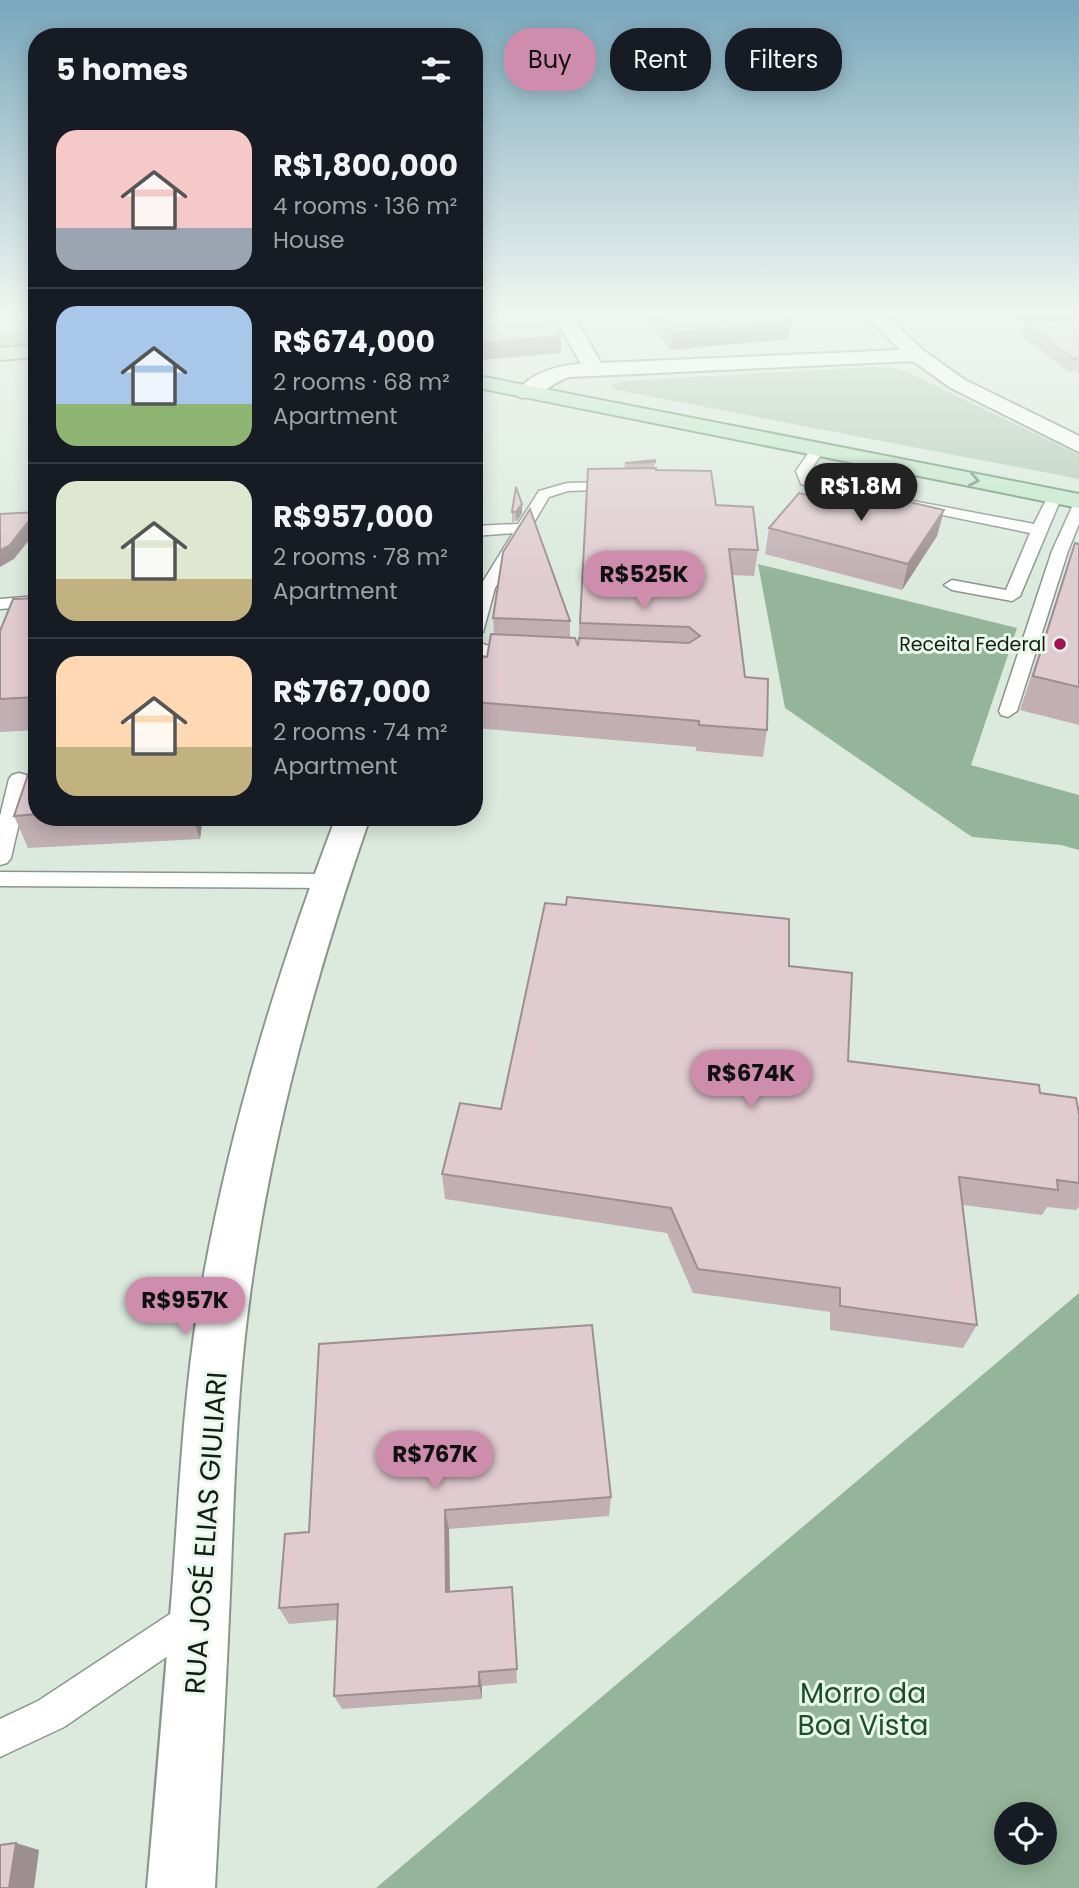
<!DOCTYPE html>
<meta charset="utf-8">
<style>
body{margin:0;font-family:Poppins,sans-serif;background:#20242c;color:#f1f3f6;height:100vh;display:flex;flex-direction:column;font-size:26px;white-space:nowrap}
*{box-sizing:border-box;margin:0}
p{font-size:23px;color:#9ea1a6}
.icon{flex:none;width:38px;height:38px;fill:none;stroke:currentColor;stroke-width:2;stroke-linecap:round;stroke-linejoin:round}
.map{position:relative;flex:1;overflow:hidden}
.details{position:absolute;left:28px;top:28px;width:455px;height:798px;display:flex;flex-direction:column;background:#171b24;border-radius:28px;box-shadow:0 4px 18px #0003}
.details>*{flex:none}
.top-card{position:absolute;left:504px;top:28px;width:469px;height:63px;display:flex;gap:14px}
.controls{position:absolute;left:994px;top:1802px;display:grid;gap:14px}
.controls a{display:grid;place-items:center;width:63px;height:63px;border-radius:50%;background:#171b24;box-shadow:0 4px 18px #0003;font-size:35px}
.price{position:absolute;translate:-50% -60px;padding:0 16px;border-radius:24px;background:#ce8dac;color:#111;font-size:23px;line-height:46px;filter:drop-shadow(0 2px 4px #0008)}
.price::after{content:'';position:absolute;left:50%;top:42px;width:21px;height:16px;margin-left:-10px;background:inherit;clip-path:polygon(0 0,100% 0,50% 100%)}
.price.active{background:#222;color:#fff}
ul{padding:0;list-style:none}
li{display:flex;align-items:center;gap:21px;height:175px;padding:0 28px}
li+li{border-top:2px solid #363941}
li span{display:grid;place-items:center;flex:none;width:196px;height:140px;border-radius:21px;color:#555}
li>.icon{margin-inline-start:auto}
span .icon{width:84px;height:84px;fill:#fffc;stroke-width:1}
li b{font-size:30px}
h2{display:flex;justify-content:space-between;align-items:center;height:84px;padding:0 28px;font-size:30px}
.chip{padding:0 24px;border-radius:28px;background:#171b24;box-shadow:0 4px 18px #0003;font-size:24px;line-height:63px}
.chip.active{background:#ce8dac;color:#111}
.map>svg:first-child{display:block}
</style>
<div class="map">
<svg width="1079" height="1888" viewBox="0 0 1079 1888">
<rect width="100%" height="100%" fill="#dbeadd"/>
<g fill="#b3cbb6">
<path d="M16,329L34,335L35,340L15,347L0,345V337Z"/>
<path d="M875,367L893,368L909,373L1079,455V479L617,390L610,386L622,381Z"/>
</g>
<g fill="#95b59a" fill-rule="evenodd">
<path d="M987,313H1079V322H1026Z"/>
<path d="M758,564L1017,628L971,765L1079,795V850L1061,845L972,837L785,708Z"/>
<path d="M1079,1293V1888H376ZM1006,1815H1045V1853H1006Z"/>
</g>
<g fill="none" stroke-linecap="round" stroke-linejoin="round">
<g stroke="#89978b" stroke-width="3">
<g id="service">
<path d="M818,445L825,449L810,471L812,478L884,495L886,498L884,501L879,502L801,484L796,471L813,446Z"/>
<path d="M617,482L624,486L622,489L568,491L549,497L495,588L483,632L474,637V603L479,588L513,533L474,536V526L518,524L539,491L567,483Z"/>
<path d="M1055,492L1062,496L1020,596L1012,601L952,590L944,585L952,580L1006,590L1030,533L913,509L906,505L913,501L1034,524L1048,496Z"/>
<path d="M1079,503V524L1068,551L1017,711L1008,717L1001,715L999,711L1052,551L1072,507Z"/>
<path d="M37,596V606L0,609V599Z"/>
<path d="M474,641L492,647L519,648L528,653C516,664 488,658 474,652Z"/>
<path d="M19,773L26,775L29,779L11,858L7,863L0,865V816L9,779L12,775Z"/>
<path d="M0,872L329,874L337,876L340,881L337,886L329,888L0,886Z"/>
<path d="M194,1600L206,1606L212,1618L206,1630L64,1727L0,1757V1719L38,1701L182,1606Z"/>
</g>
</g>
<g stroke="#89978b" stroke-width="4">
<g id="minor">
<path d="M553,313H572L601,363L900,350L863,313H883L924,351L965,380L1079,436V452L951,388L913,361L570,377C552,381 538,401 519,397L516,392C531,373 558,365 581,364Z"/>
<path d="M336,817H370C315,977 269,1141 248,1310C236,1404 234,1499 230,1593C226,1692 220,1790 215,1888H147C156,1790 164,1691 172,1592C179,1498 183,1402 198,1308C226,1140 275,977 336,817Z"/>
</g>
</g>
<g stroke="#89978b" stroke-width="4">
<path id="tertiary" d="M10,313H32L37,316V331L30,329Z"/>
</g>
<g stroke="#6c9674" stroke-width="4">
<g id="primary">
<path d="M37,345V357L0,360V348Z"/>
<path d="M474,375L1079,494V508L474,387Z"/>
</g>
</g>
<use href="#service" fill="#fff" fill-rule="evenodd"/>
<use href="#minor" fill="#fff" fill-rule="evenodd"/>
<use href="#tertiary" fill="#fff" fill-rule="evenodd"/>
<use href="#primary" fill="#c3e8ca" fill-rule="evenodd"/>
</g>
<g fill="#c1afb3">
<path d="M474,313L551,316V321L561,336V353L481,360L474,359Z"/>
<path d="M640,313H841L786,318L790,322L788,339L670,350Z"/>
<path d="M1079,319V374L1075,371L1069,372L1021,336L1025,323Z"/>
<path d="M655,460L654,468L656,470L716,505L758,550L754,576L732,575L745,677L767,730L763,757L696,751V747L474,728V656L487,657L494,634L493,618L570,621V637L578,646L588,469H624L625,463Z"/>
<path d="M850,493L944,510L937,536L902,590L765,554L769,528L821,498Z"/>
<path d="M522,504V513L517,521L512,522V512Z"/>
<path d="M1075,543L1079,544V725L1020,710L1064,576Z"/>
<path d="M37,598V730L0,732V631Z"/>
<path d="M37,748V817H203L200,839L28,848L14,816Z"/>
<path d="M789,966L848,1061L1040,1093L1079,1114V1207L1076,1210L1047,1207L1042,1215L963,1205L977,1325L963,1348L830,1330V1312L693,1293L667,1233L445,1199L442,1174L501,1109Z"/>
<path d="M319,1344L611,1497L609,1516L449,1529L450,1592L512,1587L517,1683L482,1686V1699L342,1709L334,1696L337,1620L289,1624L279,1608L309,1532Z"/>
</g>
<g fill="#9d8e92">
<path d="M790,322L788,339L670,350L671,333Z"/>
<path d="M561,336V353L481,360L480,343Z"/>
<path d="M522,504V513L517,521L516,512Z"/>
<path d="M944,510L937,536L902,590L908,564Z"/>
<path d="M36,512L37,516V530L14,559L0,567V550Z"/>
<path d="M193,817H203L200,839Z"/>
<path d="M445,1510L449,1529L450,1609L446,1592Z"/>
<path d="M479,1672L482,1686V1699L479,1686Z"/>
<path d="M16,1843L39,1850L34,1888H9Z"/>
</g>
<g fill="#e0cbd0" stroke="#9d8e92" stroke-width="2">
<path d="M474,313H550L551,316H548L561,336L480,343L474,342Z"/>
<path d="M655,313H781L790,322L671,333Z"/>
<path d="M1079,319V358L1073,359L1025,323Z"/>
<path d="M655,460V462L625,463Z"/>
<path d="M656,468V470L711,471L716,505L753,507L758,550L729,549L745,677L768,679L767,730L699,725V721L474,702V656L487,657L491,634L575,638L578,646L579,638L689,643L700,636L689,627L580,623L588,469Z"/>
<path d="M516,487L522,504L516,512H512Z"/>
<path d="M829,488L850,493L853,489L944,510L908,564L769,528L799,493L821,498Z"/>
<path d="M530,509L570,621L493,618L503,552Z"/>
<path d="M36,512L9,546L0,550V514Z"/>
<path d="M1075,543L1079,544V687L1033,676Z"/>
<path d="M37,598V697L0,699V631L13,599Z"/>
<path d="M37,748V814L14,816Z"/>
<path d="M567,897L789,919V966L852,973L848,1061L1039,1085L1040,1093L1076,1098L1079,1114V1183L1057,1180L1058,1190L959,1177L977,1325L840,1306V1288L698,1269L671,1208L442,1174L460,1103L501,1109L545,903L566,905Z"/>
<path d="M592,1325L611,1497L445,1510L446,1592L512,1587L517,1669L479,1672V1686L334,1696L338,1604L279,1608L285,1534L309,1532L319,1344Z"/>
<path d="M16,1843L9,1888H0V1845Z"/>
</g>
<defs><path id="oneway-chevron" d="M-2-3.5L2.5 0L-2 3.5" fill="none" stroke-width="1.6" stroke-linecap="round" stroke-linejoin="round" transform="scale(1.75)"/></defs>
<use stroke="#758c79" href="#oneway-chevron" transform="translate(974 480) rotate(11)"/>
<linearGradient id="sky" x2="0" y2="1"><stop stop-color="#79a7bc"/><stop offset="0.54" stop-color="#eff6f0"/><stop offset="1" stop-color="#eff6f0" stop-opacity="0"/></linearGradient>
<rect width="1079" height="578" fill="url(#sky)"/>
<circle fill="#a31152" stroke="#e8f8ea" stroke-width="2.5" cx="1060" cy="644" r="7"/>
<g text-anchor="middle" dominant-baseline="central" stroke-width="6" stroke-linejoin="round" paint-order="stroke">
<g font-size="19" fill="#151b16" stroke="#e8f8ea" text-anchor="end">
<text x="1046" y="644">Receita Federal</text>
</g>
<g font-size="28" fill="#151b16" stroke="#e8f8ea">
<text transform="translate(206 1533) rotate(-86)">RUA JOSÉ ELIAS GIULIARI</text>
</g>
<g font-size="28" fill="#1c4e29" stroke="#e8f8ea">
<text x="863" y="1693">Morro da<tspan x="863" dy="32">Boa Vista</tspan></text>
</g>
</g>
</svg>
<div class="controls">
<a><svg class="icon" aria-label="locate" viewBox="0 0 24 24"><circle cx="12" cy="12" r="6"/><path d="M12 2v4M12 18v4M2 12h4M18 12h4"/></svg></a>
</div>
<b class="price active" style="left:861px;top:523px">R$1.8M</b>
<b class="price" style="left:644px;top:611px">R$525K</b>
<b class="price" style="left:751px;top:1110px">R$674K</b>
<b class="price" style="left:185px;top:1337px">R$957K</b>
<b class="price" style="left:435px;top:1491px">R$767K</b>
<div class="top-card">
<a class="chip active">Buy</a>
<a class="chip">Rent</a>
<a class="chip">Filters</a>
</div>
<section class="details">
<h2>5 homes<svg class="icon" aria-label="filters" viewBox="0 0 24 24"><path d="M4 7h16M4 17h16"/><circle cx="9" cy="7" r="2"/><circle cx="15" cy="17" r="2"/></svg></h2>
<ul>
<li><span style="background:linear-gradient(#f6c9c9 70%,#9aa5b1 0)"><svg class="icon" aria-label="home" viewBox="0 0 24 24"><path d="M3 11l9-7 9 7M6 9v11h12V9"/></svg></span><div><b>R$1,800,000</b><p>4 rooms · 136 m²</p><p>House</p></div></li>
<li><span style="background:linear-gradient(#a9c7e8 70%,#8fb573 0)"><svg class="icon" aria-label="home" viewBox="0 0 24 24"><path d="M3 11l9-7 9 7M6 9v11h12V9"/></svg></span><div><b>R$674,000</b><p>2 rooms · 68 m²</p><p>Apartment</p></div></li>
<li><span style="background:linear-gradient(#dfe7d0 70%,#c2b280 0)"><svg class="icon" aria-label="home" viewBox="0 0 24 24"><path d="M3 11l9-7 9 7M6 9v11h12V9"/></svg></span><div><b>R$957,000</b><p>2 rooms · 78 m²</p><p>Apartment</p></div></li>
<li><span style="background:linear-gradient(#ffd9b3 65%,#c2b280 0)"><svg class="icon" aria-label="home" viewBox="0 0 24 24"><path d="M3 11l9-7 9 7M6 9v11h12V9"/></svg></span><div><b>R$767,000</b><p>2 rooms · 74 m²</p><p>Apartment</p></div></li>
</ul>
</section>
</div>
